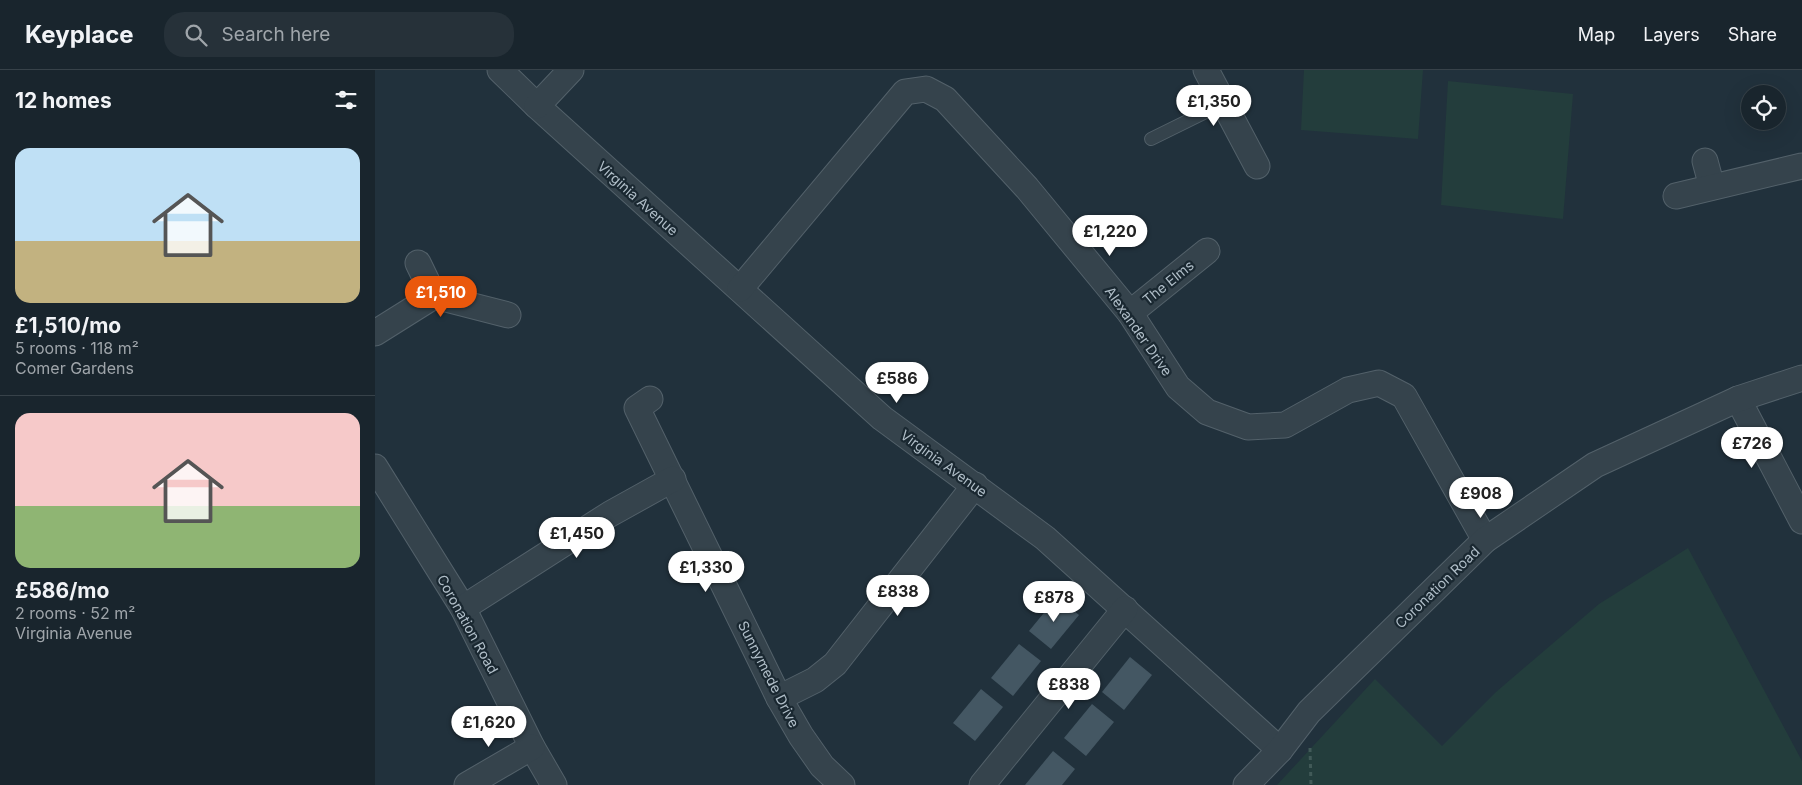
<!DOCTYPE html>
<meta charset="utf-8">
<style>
body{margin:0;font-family:Inter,sans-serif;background:#263139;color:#f1f3f6;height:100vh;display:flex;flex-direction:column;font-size:19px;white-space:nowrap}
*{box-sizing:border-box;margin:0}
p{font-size:16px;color:#9fa5aa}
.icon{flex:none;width:28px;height:28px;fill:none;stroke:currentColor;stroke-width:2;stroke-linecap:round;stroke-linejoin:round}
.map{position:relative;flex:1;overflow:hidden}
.details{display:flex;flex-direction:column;background:#19252d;width:375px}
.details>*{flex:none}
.fabs{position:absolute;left:1366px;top:15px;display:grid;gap:10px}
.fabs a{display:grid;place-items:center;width:45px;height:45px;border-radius:50%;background:#19252d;box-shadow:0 5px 20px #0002,0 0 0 1px #374249;font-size:25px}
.price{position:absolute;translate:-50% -42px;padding:0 11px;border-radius:18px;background:#fff;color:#222;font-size:16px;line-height:32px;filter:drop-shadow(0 1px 2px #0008)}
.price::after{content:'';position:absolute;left:50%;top:30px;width:15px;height:11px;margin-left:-8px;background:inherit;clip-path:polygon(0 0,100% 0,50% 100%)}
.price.active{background:#ea580c;color:#fff}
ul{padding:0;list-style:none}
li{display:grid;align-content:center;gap:10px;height:265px;padding:0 15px}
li+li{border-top:1px solid #374249}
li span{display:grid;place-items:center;height:155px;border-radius:15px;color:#555}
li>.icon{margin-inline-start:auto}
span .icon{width:90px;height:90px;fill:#fffc;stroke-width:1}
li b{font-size:21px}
h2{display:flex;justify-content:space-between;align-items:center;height:60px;padding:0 15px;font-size:21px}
header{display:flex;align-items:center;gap:30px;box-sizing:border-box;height:70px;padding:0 25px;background:#19252d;border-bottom:1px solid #374249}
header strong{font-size:24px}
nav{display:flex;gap:28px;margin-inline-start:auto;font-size:18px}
.search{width:350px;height:45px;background:#263139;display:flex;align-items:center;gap:12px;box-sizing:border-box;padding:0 18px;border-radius:20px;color:#9fa5aa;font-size:19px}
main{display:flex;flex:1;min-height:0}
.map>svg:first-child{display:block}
</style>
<header>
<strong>Keyplace</strong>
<div class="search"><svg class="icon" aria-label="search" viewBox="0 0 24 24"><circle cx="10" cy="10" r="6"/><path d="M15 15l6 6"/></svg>Search here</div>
<nav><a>Map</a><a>Layers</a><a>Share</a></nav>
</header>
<main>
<section class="details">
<h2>12 homes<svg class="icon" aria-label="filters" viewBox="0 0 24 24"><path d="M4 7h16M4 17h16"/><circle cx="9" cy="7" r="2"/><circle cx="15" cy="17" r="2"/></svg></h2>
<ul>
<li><span style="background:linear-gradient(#bfe0f5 60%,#c2b280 0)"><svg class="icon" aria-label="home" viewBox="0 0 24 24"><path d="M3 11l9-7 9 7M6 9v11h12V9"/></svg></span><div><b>£1,510/mo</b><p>5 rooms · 118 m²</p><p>Comer Gardens</p></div></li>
<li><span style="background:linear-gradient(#f6c9c9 60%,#8fb573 0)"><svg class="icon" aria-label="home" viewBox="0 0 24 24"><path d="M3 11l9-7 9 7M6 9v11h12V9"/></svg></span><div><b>£586/mo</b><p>2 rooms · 52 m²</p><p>Virginia Avenue</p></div></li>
</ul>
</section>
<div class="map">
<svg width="1427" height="715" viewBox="0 0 1427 715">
<rect width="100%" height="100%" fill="#21313c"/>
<g fill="#233d3c">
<path d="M929,0H1048L1043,69L926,60Z"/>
<path d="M1073,11L1198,24L1188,149L1066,135Z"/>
<path d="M1313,478L1427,691V715H902L1000,609L1067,676L1121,622L1224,534Z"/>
</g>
<g fill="#445763">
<path d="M682,527L704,545L676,579L654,561Z"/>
<path d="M644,574L666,591L638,626L616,608Z"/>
<path d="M755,587L777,605L749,640L727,622Z"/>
<path d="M606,619L628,637L600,671L578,653Z"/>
<path d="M717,634L739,652L711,686L689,668Z"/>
<path d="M678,681L700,699L687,715H650Z"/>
</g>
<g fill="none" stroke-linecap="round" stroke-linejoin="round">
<g stroke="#53616a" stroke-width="14">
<path id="lane" d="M776,69L849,33"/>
</g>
<g stroke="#53616a" stroke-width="27">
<g id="street">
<path d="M125,0L162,36L507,348L670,468L905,680"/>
<path d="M831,0L882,96"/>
<path d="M162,36L196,0"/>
<path d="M1330,91L1337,117"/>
<path d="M1301,126L1427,96"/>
<path d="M43,193L59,226"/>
<path d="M365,219L530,22L551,19L570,29L652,118L755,243L803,317L832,342L873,357L910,355L973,320L1004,313L1029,326L1110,470"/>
<path d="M755,243L832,181"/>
<path d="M0,263L59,226L133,245"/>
<path d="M275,329L262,338L404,628L426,666L447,696L467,715"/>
<path d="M1363,329L1427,451"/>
<path d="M0,397L88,538L157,677L179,715"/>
<path d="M88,538L235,444L298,409"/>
<path d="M404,628L440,610L460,594L600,415"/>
<path d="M92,715L157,677"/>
<path d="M607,715L750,539"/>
<path d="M871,715L905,680L934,642L1110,470L1220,395L1363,329L1427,308"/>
</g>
</g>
<path stroke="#415a58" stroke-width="3" stroke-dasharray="4 4" stroke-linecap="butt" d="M935,678L936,715"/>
<use href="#lane" stroke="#35434c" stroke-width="12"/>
<use href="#street" stroke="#35434c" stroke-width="25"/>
</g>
<g text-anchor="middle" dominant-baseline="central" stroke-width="4.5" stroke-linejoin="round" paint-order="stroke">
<g font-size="14" fill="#b0bec8" stroke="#1a2831">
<text transform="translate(263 128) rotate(42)">Virginia Avenue</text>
<text transform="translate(793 212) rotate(-39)">The Elms</text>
<text transform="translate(764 261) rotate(55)">Alexander Drive</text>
<text transform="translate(569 393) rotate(36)">Virginia Avenue</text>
<text transform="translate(1062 517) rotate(-44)">Coronation Road</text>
<text transform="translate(93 554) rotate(61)">Coronation Road</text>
<text transform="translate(394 604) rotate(63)">Sunnymede Drive</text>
</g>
</g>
</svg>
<div class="fabs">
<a><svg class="icon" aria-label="locate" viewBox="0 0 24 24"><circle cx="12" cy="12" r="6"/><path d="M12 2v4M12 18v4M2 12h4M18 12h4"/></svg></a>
</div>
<b class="price" style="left:839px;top:57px">£1,350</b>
<b class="price" style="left:735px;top:187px">£1,220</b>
<b class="price active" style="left:66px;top:248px">£1,510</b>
<b class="price" style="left:522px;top:334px">£586</b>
<b class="price" style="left:1377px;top:399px">£726</b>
<b class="price" style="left:1106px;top:449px">£908</b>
<b class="price" style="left:202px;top:489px">£1,450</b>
<b class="price" style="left:331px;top:523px">£1,330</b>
<b class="price" style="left:523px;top:547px">£838</b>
<b class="price" style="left:679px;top:553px">£878</b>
<b class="price" style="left:694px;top:640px">£838</b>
<b class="price" style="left:114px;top:678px">£1,620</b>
</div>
</main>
